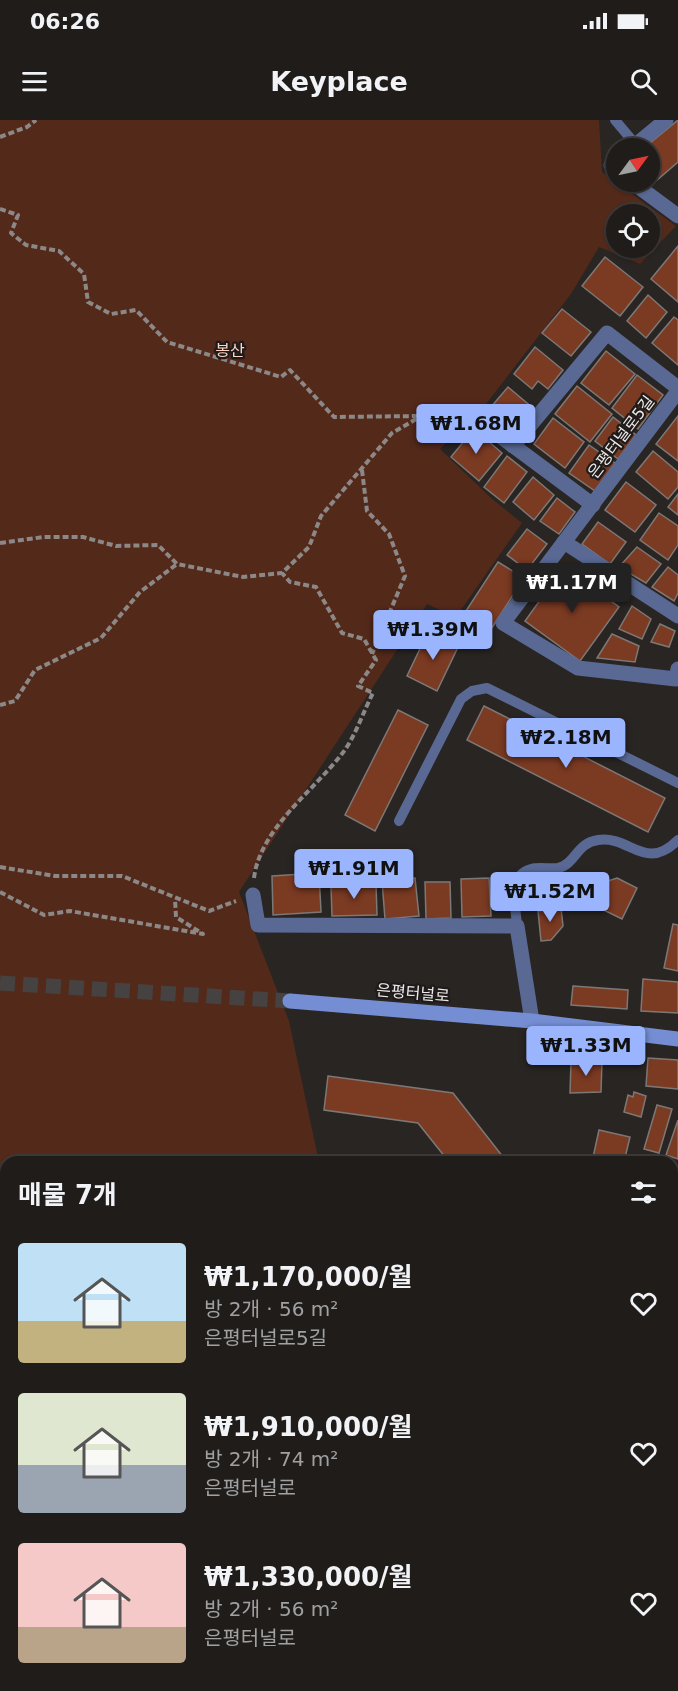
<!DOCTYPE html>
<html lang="ko">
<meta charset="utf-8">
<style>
body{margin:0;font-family:"DejaVu Sans","Noto Sans KR",sans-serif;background:#2c2927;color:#f1f3f6;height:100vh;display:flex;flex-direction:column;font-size:22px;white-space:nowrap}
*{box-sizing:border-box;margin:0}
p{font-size:20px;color:#a1a1a2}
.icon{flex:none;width:33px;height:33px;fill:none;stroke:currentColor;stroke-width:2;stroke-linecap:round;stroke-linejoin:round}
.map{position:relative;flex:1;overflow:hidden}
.side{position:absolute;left:0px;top:1036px;width:678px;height:536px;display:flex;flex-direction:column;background:#1f1c1a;border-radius:18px 18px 0 0;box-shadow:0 2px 4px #0004,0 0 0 2px #3c3a39}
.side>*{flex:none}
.needle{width:39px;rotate:57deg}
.buttons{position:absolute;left:606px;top:18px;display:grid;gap:12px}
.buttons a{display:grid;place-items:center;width:54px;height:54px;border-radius:50%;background:#1f1c1a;box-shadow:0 2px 4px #0004,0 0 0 2px #3c3a39;font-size:30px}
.price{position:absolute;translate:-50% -51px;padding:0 14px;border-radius:6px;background:#9ab5fd;color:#111;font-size:20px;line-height:39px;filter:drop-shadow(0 2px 3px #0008)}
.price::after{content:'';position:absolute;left:50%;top:36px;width:18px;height:14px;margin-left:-9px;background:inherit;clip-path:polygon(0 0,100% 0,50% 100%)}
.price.selected{background:#222;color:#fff}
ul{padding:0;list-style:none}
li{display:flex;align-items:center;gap:18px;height:150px;padding:0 18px}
li span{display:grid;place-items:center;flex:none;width:168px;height:120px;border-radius:6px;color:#555}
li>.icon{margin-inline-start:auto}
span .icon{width:72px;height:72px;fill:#fffc;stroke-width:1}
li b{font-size:26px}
h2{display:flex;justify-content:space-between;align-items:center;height:72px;padding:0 18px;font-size:26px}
.status{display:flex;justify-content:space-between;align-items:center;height:42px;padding:0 30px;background:#1f1c1a;direction:ltr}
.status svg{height:16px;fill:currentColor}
header{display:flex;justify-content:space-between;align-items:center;height:78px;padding:0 18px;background:#1f1c1a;font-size:27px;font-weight:700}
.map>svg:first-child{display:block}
</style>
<div class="status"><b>06:26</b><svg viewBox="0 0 49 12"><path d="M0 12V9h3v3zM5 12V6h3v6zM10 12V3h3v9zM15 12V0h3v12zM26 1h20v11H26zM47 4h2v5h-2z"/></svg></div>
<header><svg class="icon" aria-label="menu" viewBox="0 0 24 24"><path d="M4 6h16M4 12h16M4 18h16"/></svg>Keyplace<svg class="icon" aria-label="search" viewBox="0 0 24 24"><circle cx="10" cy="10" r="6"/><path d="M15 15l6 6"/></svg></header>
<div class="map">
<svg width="678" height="1571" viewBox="0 0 678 1571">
<rect width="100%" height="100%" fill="#292523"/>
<path fill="#53291a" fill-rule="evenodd" d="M0,0H599L602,52L676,106L640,144L599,127L571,174L483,288L440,329L491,378L522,403L456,497L427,484L239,772L289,901L319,1042H6V1566H670L674,1571H0ZM616,94H650V128H616Z"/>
<g fill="#7b3a22" stroke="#7d7876" stroke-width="1.5">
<path d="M678,0V42L649,67L644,62H650V28H644Z"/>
<path d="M678,126V182L651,159Z"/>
<path d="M605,137L643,167L620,196L582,166Z"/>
<path d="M648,175L667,192L646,218L627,201Z"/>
<path d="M562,189L591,212L571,236L542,213Z"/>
<path d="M674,197L678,200V245L652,223Z"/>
<path d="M535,227L563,250L548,269L538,261L532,269L514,254Z"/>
<path d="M606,231L635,254L609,285L581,263Z"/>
<path d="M637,255L663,275L638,309L612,288Z"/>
<path d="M577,266L612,294L590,322L555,294Z"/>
<path d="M508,267L533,288L510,315L485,294Z"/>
<path d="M678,296V341L656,324Z"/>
<path d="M613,297L636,315L618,339L595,321Z"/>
<path d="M553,298L584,322L565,348L534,324Z"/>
<path d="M474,309L502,333L479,361L451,337Z"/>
<path d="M589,325L615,343L595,371L569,353Z"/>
<path d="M653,331L678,352V367L668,379L636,352Z"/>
<path d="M507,336L527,352L504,383L484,367Z"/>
<path d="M533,357L554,375L534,400L513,382Z"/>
<path d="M626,362L656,385L635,412L605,390Z"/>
<path d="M678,374V395L668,387Z"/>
<path d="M557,378L575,392L559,414L540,401Z"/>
<path d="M659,393L678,406V425L668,440L640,420Z"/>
<path d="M598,402L626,422L610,444L582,424Z"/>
<path d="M527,409L547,424L527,450L507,435Z"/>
<path d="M637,427L661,444L646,463L619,447Z"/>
<path d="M498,442L524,458L488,514L462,497Z"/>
<path d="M564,447L619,487L580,541L525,501Z"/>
<path d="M668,447L678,455V473L674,481L652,467Z"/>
<path d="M632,486L651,499L642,519L619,509Z"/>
<path d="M660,504L675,511L669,527L651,522Z"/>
<path d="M428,512L458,527L437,571L407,556Z"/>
<path d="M612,514L639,526L635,542L597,538Z"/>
<path d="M484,586L665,678L648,712L467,620Z"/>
<path d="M398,590L428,605L375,711L345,695Z"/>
<path d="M365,730L368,756L328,759L326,733Z"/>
<path d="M319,753L321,792L273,795L272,756Z"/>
<path d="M415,758L419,796L385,799L382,761Z"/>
<path d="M489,758L491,796L462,797L461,759Z"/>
<path d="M617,758L637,768L622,799L585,781L592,766Z"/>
<path d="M425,762H450L451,798L426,799Z"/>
<path d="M376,764L377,795L332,796L331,766Z"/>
<path d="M561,788L563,806L551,820L541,821L538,791Z"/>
<path d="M673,804L678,805V851L664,848Z"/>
<path d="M643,859L678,862V893L641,891Z"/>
<path d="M573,866L628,870L627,889L571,885Z"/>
<path d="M648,938L678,940V969L646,966Z"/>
<path d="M602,941L601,972L570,973L571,942Z"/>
<path d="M328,956L453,973L507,1042H449L418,1003L324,990Z"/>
<path d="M634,972L646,976L641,997L624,992L628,975L633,977Z"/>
<path d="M657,985L672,989L659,1033L644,1029Z"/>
<path d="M678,1000V1039L666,1035Z"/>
<path d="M599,1010L630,1017L624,1042H592Z"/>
<path d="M640,1035L656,1042H637Z"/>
<path d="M672,1050L678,1054V1082L673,1086Z"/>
<path d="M678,1239V1358L672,1351V1244Z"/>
<path d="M672,1405L678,1412V1483L672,1475Z"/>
<path d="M678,1522V1543L672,1534V1526Z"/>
</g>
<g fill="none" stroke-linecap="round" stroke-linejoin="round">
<path stroke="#464241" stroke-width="15" stroke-dasharray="15 8" stroke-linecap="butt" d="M0,863L290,881"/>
<g stroke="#8c8887" stroke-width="4" stroke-dasharray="6 3" stroke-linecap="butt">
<path d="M0,17L27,7L36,0"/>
<path d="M0,89L18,95L11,113L26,125L59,131L84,154L88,182L111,194L136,190L167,222L281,257L290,250L334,297L421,296L451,290"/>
<path d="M362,350L367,391L389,414L405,456L372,534"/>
<path d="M0,423L44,417H83L116,426L158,425L177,444L243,457L282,453L309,427L321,396L392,313L420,297"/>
<path d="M0,585L15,581L35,550L101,518L140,472L177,444"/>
<path d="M0,747L55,756H122L209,791L236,781"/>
<path d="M254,758C260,709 313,671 341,635C355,618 363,592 373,573L358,566L376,540L364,519L342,513L316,467L290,462L282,453"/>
<path d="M0,772L44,795L70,791L203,814L176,797L175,779"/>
<path d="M0,1331L6,1332"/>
<path d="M0,1427L6,1434"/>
<path d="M0,1446L6,1439"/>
<path d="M46,1566L47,1571"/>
<path d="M516,1566L519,1571"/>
<path d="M66,1571L67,1566"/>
<path d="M281,1571L283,1566"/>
</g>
<g stroke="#596994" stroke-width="10">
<path d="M615,0L636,25"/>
<path d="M399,701L461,579L472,571L487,568L678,663"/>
<path d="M517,806C516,788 507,755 531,749C539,747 549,749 558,748C576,744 576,723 598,720C630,715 645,753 678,720"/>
<path d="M672,1125L678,1129"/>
</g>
<g stroke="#596994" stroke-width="15">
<path d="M632,28L666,0"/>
<path d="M616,41L611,45L616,49"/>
<path d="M632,62L678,96"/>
<path d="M678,271L503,503L578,548L676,559L678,549"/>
<path d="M469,293L593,385"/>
<path d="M513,326L607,213L678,268"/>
<path d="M564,422L678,496"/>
<path d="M253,775L258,805L517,806L532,901"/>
</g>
<path stroke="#758ed3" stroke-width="15" d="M290,881L532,901L678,919"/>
</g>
<g text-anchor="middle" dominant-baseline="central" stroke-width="4.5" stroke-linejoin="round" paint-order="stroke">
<g font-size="16" fill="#fdd3c4" stroke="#1f1b1a">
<text x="230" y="230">봉산</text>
</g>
<g font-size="16" fill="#ece9e8" stroke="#1f1b1a">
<text transform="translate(621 317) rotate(-53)">은평터널로5길</text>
<text transform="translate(413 873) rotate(5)">은평터널로</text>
</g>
</g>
</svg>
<div class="buttons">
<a><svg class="needle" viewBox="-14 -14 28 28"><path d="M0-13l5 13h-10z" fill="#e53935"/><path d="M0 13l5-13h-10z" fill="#a1a1a2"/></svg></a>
<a><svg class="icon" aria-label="locate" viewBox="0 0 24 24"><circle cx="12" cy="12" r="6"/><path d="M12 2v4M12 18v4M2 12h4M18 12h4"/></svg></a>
</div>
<b class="price" style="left:476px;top:335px">₩1.68M</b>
<b class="price selected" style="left:572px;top:494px">₩1.17M</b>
<b class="price" style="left:433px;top:541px">₩1.39M</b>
<b class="price" style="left:566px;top:649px">₩2.18M</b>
<b class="price" style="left:354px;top:780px">₩1.91M</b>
<b class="price" style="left:550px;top:803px">₩1.52M</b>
<b class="price" style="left:586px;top:957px">₩1.33M</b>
<section class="side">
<h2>매물 7개<svg class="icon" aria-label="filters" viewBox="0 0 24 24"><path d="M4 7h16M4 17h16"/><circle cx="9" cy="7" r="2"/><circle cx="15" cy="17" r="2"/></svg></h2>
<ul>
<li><span style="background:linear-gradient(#bfe0f5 65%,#c2b280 0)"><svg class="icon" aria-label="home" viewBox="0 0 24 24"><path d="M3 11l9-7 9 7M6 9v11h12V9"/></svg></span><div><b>₩1,170,000/월</b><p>방 2개 · 56 m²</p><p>은평터널로5길</p></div><svg class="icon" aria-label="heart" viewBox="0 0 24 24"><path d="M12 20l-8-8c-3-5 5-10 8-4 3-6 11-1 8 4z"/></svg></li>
<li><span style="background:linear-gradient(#dfe7d0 60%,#9aa5b1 0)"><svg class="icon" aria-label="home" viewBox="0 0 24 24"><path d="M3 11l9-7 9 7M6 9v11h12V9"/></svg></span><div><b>₩1,910,000/월</b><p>방 2개 · 74 m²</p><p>은평터널로</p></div><svg class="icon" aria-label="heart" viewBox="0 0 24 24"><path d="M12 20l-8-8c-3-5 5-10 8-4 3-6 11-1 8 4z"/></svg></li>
<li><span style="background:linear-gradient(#f6c9c9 70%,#b9a48a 0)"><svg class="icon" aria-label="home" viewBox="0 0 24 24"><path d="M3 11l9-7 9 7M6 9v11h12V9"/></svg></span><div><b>₩1,330,000/월</b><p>방 2개 · 56 m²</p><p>은평터널로</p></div><svg class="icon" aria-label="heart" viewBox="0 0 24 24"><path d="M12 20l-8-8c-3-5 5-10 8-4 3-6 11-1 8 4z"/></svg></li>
</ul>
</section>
</div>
